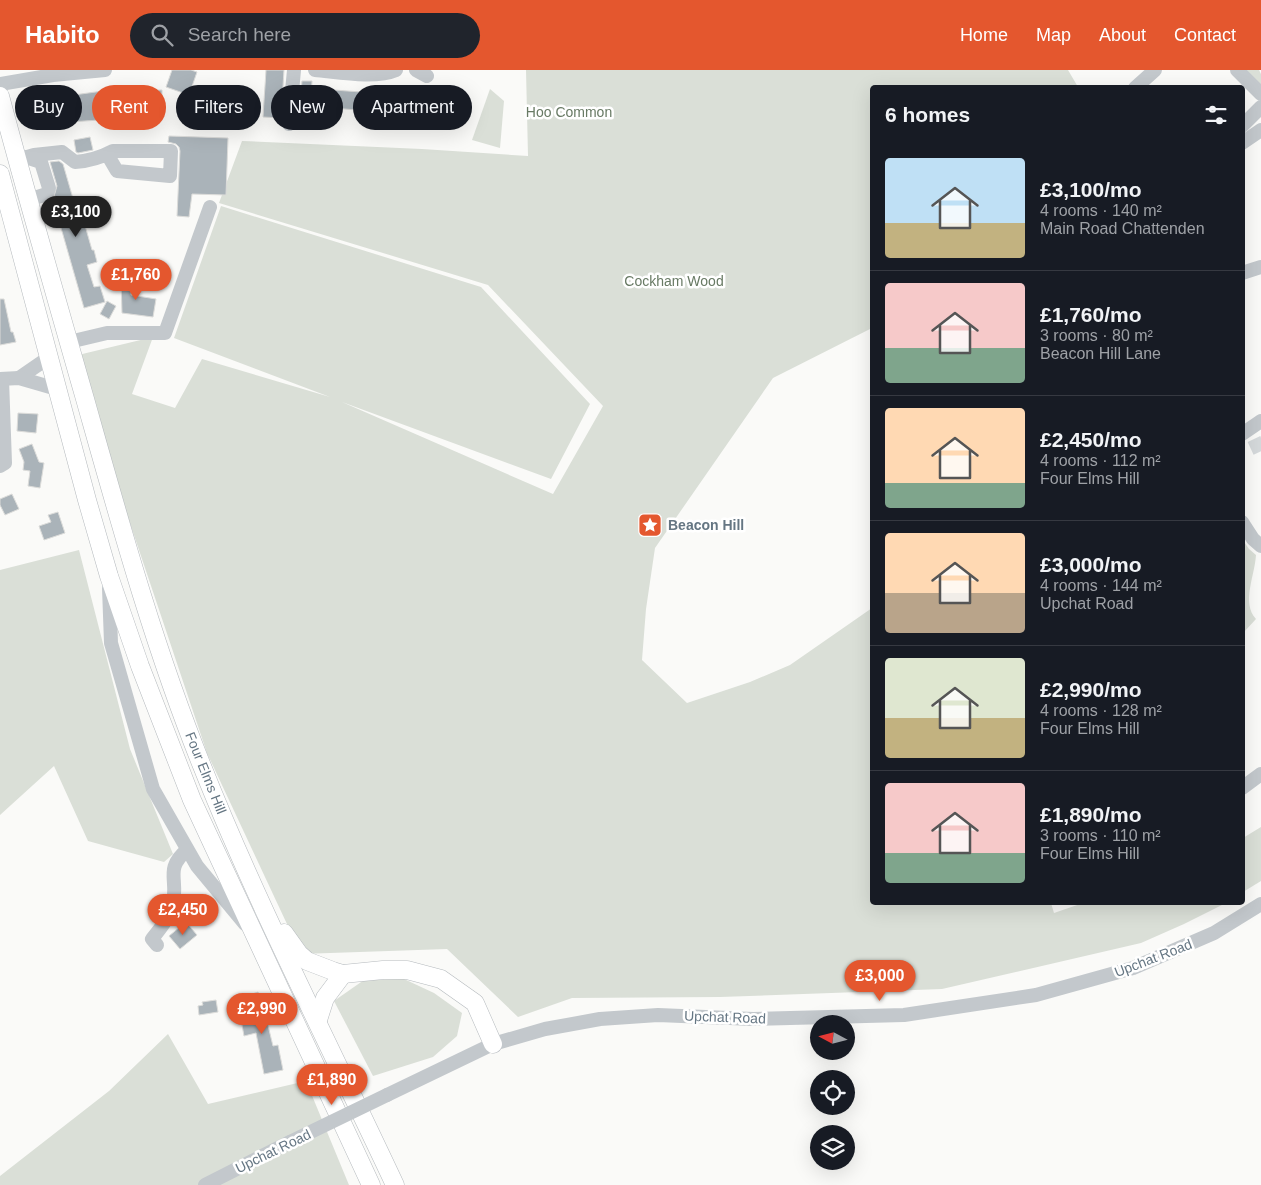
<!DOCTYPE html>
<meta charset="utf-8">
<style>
body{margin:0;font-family:Helvetica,sans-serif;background:#20242c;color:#f1f3f6;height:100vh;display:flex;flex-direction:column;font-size:19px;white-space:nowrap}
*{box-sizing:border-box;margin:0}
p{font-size:16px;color:#9ea1a6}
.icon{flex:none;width:28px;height:28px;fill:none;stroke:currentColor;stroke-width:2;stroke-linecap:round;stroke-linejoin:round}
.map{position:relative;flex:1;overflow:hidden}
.drawer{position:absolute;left:870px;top:15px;width:375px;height:820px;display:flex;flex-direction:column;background:#171b24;border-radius:5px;box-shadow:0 5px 20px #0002}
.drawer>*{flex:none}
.banner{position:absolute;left:15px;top:15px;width:475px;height:45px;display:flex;gap:10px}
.needle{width:32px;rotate:277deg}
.tools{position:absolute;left:810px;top:945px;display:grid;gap:10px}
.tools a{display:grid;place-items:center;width:45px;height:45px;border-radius:50%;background:#171b24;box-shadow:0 5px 20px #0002;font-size:25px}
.price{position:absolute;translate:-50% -42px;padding:0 11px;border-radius:18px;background:#e4572e;color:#fff;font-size:16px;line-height:32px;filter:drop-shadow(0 1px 2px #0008)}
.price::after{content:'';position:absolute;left:50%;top:30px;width:15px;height:11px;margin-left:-8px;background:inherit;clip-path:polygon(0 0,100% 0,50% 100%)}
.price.active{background:#222;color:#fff}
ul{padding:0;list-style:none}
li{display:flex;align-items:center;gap:15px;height:125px;padding:0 15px}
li+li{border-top:1px solid #363941}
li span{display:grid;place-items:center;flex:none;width:140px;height:100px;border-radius:5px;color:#555}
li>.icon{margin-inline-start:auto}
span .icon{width:60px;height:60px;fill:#fffc;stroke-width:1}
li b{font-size:21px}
h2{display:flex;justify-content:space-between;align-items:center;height:60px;padding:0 15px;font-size:21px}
.pill{padding:0 18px;border-radius:22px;background:#171b24;box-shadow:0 5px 20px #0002;font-size:18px;line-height:45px}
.pill.active{background:#e4572e;color:#fff}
header{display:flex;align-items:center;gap:30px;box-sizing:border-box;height:70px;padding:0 25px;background:#e4572e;color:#fff}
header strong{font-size:24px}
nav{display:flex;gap:28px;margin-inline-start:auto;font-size:18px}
.search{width:350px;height:45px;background:#20242c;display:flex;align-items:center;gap:12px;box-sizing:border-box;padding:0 18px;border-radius:28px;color:#9ea1a6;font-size:19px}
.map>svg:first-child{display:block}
</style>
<header>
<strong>Habito</strong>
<div class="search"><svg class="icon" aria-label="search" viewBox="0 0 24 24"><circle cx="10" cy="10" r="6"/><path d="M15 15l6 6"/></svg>Search here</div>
<nav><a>Home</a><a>Map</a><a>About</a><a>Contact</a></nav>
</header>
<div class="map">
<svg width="1261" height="1115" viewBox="0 0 1261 1115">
<rect width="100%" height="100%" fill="#fafaf8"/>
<g fill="#dadfd7">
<path d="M526,0H1068L1078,17L872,18V258L773,308L655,478L646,539L642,590L687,633L750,612L790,595L872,538V832L1051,833L1054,843L1083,833H1226L1184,854L1141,873L942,919L720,927L572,928L518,947L447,879L301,884L207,683L74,286L153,267L132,324L175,338L202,289L330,327L174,268L221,136L481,217L590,334L551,409L342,332L553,424L603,336L488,215L219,133L242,71L422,79L528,86Z"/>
<path d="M1244,0H1259L1261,4V18Z"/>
<path d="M490,19L504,31L500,78L472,70Z"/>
<path d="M1242,469L1249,479L1256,485C1255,505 1241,533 1256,549L1243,563Z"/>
<path d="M79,480L130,679L173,784L164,792L88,771L54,696L0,745V500Z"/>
<path d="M1261,757V811L1243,822V768Z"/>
<path d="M404,909L434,923L462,943L457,966L433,987L373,1006L334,931L364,910Z"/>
<path d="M168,964L208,1034L306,1011L349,1115H0V1106L109,1021Z"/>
</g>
<g fill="#aab3b9" stroke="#dcdcda">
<path d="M172,0H191L197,2L189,25L166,17Z"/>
<path d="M266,0H284L281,48L263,47Z"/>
<path d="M302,11H312L311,29L326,31L325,43L310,42L309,57L298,56Z"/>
<path d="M162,20V35L127,36L128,41H118V38H98L99,50L70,52L69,46L37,50L36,53L24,48L26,43L20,40L24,31L30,33L32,28L37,30L103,21Z"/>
<path d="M334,20L361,22V20L387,21V23L410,24V27L435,26V22H447L446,40L409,39V43H356L357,40L333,38Z"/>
<path d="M169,66L228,68L226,125L192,124L189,147L177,146L180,81L179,77L176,74L168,72Z"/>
<path d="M90,67L93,80L78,83L76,82L74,70Z"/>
<path d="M59,91L63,94L74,132L78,131L92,180H94L97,192L87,195L94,217L100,216L105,232L84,238L53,130L57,116L50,92Z"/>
<path d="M121,208H131V225L156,229L153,247L122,243Z"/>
<path d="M0,229H4L11,262H13L16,272L0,275Z"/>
<path d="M107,231L116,236L109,249L100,244Z"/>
<path d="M18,343L38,344L36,363L17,361Z"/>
<path d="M32,374L39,392L44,393L40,418L28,416L30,401L23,400L24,392L19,379Z"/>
<path d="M12,424L19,439L5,445L0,435V429Z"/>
<path d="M58,442L65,463L44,470L39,456L51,452L48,445Z"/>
<path d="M186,852L197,865L180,879L169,866Z"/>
<path d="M258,922L265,943L273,976L278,975L283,1000L264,1004L256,963L244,966L242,955L253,952L244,927Z"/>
<path d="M216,930L218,942L199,945L198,936L203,935L202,932Z"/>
</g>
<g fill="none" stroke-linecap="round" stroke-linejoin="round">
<path stroke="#d5d9db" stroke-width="14" stroke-dasharray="14 7" stroke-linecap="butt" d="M1254,369L1261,384"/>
<g stroke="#b5babe" stroke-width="19">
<g id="major">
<path d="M0,26C27,127 56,228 85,329C120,453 154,577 202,696C259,839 330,976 395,1115"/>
<path d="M0,104L87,430L109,506L140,596L192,730L371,1115"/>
<path d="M284,863L299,884L307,891L333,901L343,904L383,900H407L441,909L475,933L493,974"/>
<path d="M318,950L325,928L343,904"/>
</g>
</g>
<g stroke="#c3c8cc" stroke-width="14">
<path d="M315,0C338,2 375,9 396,0"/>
<path d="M416,0L427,6"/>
<path d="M1237,0L1261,24"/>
<path d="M0,14L53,5L105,0"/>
<path d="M1135,18L1155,0"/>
<path d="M289,54L294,0"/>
<path d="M1242,56L1261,37"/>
<path d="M1242,73L1261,60"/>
<path d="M26,87L41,92L49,118L47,124L28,130"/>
<path d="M17,90L34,85L62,82L75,92C89,91 100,88 113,81H171L170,106L117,101L107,84"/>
<path d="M1242,203L1261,197"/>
<path d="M69,272L107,263H165L210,137"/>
<path d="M19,308L48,288"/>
<path d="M0,309L19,308L57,319"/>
<path d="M1242,364L1261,351"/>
<path d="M0,396L5,393L2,309"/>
<path d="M1242,452L1253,469L1261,476"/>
<path d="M109,518L111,573L153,719L197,796L245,854"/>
<path d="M1242,718L1261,704"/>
<path d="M157,875L152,869C160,859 169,848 172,836C180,811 163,800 187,780"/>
<path d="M387,1025L493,974L545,959L600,949L658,945L753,949L904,945L1036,925L1133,898L1214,863L1261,834"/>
<path d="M205,1115L290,1072"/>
</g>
<use href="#major" stroke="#fff" stroke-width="18"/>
<path stroke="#c3c8cc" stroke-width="14" d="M290,1072L387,1025"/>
</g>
<defs>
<g id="sight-square" transform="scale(1.25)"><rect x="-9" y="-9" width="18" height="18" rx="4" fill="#e4572e" stroke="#fff"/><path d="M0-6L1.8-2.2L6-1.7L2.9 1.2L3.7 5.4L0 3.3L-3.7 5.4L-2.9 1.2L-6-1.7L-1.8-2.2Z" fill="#fff"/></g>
</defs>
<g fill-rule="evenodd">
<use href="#sight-square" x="650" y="455"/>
</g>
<g text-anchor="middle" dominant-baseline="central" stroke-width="5" stroke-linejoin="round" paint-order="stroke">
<g font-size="14" fill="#687a64" stroke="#fff">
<text x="569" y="42">Hoo Common</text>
<text x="674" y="211">Cockham Wood</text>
</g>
<g font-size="14" font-weight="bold" fill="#657683" stroke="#fff" text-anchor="start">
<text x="668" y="455">Beacon Hill</text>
</g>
<g font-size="14" fill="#657683" stroke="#fff">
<text transform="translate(206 703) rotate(68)">Four Elms Hill</text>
<text transform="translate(1153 888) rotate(-21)">Upchat Road</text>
<text transform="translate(725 947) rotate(2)">Upchat Road</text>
<text transform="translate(273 1081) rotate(-26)">Upchat Road</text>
</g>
</g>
</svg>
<div class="tools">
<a><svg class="needle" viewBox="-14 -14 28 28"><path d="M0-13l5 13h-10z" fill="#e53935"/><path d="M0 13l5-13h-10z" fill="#9ea1a6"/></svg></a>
<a><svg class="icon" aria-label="locate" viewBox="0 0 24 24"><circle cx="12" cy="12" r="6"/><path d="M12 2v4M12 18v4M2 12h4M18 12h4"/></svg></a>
<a><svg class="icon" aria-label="layers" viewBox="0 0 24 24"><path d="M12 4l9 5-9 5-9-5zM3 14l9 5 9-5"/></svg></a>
</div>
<b class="price active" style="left:76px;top:168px">£3,100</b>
<b class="price" style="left:136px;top:231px">£1,760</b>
<b class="price" style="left:183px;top:866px">£2,450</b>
<b class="price" style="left:880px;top:932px">£3,000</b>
<b class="price" style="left:262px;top:965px">£2,990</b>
<b class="price" style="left:332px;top:1036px">£1,890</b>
<div class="banner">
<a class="pill">Buy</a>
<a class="pill active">Rent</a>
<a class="pill">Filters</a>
<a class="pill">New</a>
<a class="pill">Apartment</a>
</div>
<section class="drawer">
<h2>6 homes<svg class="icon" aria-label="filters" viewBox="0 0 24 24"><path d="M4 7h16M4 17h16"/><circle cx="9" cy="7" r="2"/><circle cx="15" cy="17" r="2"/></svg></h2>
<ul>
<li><span style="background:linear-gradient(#bfe0f5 65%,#c2b280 0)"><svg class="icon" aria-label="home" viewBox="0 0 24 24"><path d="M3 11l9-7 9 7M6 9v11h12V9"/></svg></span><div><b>£3,100/mo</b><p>4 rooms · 140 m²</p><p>Main Road Chattenden</p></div></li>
<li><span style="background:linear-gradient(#f6c9c9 65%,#7fa58c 0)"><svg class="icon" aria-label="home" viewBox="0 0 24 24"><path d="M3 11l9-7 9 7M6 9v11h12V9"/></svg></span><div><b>£1,760/mo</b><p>3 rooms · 80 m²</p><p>Beacon Hill Lane</p></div></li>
<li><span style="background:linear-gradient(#ffd9b3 75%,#7fa58c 0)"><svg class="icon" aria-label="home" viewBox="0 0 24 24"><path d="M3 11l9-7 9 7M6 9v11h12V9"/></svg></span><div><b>£2,450/mo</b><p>4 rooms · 112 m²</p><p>Four Elms Hill</p></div></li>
<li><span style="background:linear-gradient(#ffd9b3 60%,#b9a48a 0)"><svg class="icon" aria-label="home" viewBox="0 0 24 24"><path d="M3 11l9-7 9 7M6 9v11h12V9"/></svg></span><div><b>£3,000/mo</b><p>4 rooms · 144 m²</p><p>Upchat Road</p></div></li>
<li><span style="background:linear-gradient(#dfe7d0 60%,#c2b280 0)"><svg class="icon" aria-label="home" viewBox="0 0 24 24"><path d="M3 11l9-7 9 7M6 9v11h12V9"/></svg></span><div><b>£2,990/mo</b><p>4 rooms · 128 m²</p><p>Four Elms Hill</p></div></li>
<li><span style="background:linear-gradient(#f6c9c9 70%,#7fa58c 0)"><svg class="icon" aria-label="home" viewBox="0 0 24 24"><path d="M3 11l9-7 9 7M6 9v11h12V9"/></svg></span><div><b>£1,890/mo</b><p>3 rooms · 110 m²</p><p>Four Elms Hill</p></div></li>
</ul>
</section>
</div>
